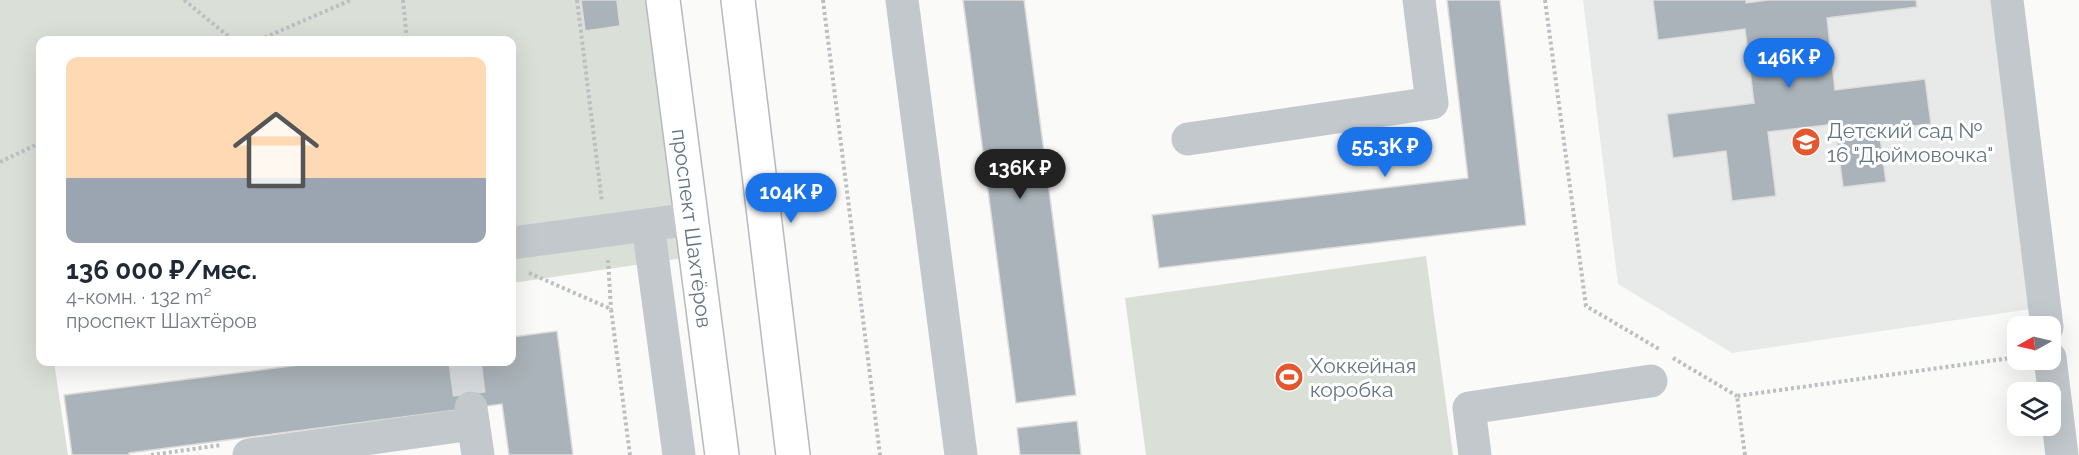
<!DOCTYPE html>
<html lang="ru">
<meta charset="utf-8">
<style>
body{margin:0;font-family:Raleway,sans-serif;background:#f2f2f3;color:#1f2937;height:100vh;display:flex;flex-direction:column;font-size:22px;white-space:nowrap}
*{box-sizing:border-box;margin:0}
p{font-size:20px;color:#747a83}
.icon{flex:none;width:33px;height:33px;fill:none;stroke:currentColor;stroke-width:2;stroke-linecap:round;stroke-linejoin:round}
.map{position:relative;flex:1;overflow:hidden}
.details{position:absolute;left:36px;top:36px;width:480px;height:330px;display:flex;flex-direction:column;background:#fff;border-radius:12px;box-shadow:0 6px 24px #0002}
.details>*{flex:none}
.needle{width:39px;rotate:262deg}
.fabs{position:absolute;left:2007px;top:316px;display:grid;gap:12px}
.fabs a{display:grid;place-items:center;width:54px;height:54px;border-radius:12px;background:#fff;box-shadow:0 6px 24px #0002;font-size:30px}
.price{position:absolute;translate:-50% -51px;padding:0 14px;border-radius:21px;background:#1a73e8;color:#fff;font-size:20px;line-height:39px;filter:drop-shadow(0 2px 3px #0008)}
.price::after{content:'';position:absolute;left:50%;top:36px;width:18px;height:14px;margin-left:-9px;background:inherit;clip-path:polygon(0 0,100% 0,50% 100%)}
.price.selected{background:#222;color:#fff}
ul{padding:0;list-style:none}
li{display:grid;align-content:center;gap:12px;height:318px;padding:0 30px}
li span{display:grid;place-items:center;height:186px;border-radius:12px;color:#555}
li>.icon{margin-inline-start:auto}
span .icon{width:108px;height:108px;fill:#fffc;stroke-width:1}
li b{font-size:26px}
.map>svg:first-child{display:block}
</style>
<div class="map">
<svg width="2079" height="455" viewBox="0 0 2079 455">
<rect width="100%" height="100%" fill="#fafaf8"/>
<path fill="#e8e9e9" d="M1583,0H1993L2031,309L1732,353L1618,284Z"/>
<g fill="#dadfd7">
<path d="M0,0H663L697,256L512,283V40H40V362H54L68,455H0Z"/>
<path d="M1426,256L1453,455H1146L1125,298Z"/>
</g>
<g fill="#aab3b9" stroke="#dcdcda" stroke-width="1.5">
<path d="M581,0H617L620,26L585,31Z"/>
<path d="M963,0H1024L1076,395L1016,403Z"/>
<path d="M1447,0H1500L1526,225L1159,268L1152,215L1468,178Z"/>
<path d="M1653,0H1746V3L1768,0H1916L1917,7L1827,18L1835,90L1925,79L1931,124L1879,130L1886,182L1843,187L1835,124L1768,132L1776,196L1732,201L1726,151L1673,158L1667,114L1754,103L1745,29L1658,40Z"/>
<path d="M557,331L573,455H509L502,404L129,453V455H72L64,395L322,362H512V337Z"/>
<path d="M1077,421L1081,455H1020L1017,428Z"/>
</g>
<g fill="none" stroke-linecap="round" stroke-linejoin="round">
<path stroke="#d5d9db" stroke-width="33" stroke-dasharray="33 16" stroke-linecap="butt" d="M465,362L471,408"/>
<g stroke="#b5babe" stroke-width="36">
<g id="major">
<path id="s1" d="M663,0L722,455"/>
<path d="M738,0L793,455"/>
</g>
</g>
<g stroke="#bbbfc2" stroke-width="4" stroke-dasharray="3 3" stroke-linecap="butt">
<path d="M184,0L233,40"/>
<path d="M403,0L407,40"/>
<path d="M577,0L602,202"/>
<path d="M823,0L880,455"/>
<path d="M1545,0L1586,306L1659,349"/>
<path d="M259,40L351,0"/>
<path d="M0,162L40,143"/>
<path d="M608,260L611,309"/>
<path d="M529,273L611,309L630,455"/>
<path d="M1673,358L1737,396"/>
<path d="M151,455L221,445"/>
<path d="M1745,455L1737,396L2018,357"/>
</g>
<g stroke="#c3c8cc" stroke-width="33">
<path d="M902,0L961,455"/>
<path d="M2007,0L2047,327"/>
<path d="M1188,139L1432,103L1419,0"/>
<path d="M648,225L679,455"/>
<path d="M512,243L691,219"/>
<path d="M2050,358L2062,455"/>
<path d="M471,408L478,455"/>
<path d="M249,455L473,424"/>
<path d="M1475,455L1469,408L1651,381"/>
</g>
<use href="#major" stroke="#fff" stroke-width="33"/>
</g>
<defs>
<g id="school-disc" transform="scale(1.5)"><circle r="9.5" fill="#e4572e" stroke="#fff"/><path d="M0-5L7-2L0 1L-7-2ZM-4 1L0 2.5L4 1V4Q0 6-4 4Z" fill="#fff"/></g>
<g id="stadium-disc" transform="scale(1.5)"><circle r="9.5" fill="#e4572e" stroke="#fff"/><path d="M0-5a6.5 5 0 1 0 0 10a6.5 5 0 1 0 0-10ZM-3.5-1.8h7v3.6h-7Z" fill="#fff"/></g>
</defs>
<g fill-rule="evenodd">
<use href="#school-disc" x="1806" y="142"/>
<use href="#stadium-disc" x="1289" y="377"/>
</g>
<g text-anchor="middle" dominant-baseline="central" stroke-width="6" stroke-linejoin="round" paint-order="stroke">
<g font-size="21" fill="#657683" stroke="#fff" text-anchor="start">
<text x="1827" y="130">Детский сад №<tspan x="1827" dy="24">16 "Дюймовочка"</tspan></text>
<text x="1310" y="365">Хоккейная<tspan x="1310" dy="24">коробка</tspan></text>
</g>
<g font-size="21" fill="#657683" stroke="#fff">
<text stroke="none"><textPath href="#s1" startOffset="230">проспект Шахтёров</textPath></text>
</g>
</g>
</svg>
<div class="fabs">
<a><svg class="needle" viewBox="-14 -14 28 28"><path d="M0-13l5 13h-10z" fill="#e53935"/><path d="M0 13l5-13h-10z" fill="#747a83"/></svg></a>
<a><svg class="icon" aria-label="layers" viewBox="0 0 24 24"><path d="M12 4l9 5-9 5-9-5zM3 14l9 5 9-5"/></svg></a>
</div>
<b class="price" style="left:1789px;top:89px">146K ₽</b>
<b class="price" style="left:1385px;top:178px">55.3K ₽</b>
<b class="price selected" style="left:1020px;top:200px">136K ₽</b>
<b class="price" style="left:791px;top:224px">104K ₽</b>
<section class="details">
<ul>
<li><span style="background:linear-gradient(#ffd9b3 65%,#9aa5b1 0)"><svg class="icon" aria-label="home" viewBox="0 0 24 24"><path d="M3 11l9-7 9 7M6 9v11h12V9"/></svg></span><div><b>136 000 ₽/мес.</b><p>4-комн. · 132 m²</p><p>проспект Шахтёров</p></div></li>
</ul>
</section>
</div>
